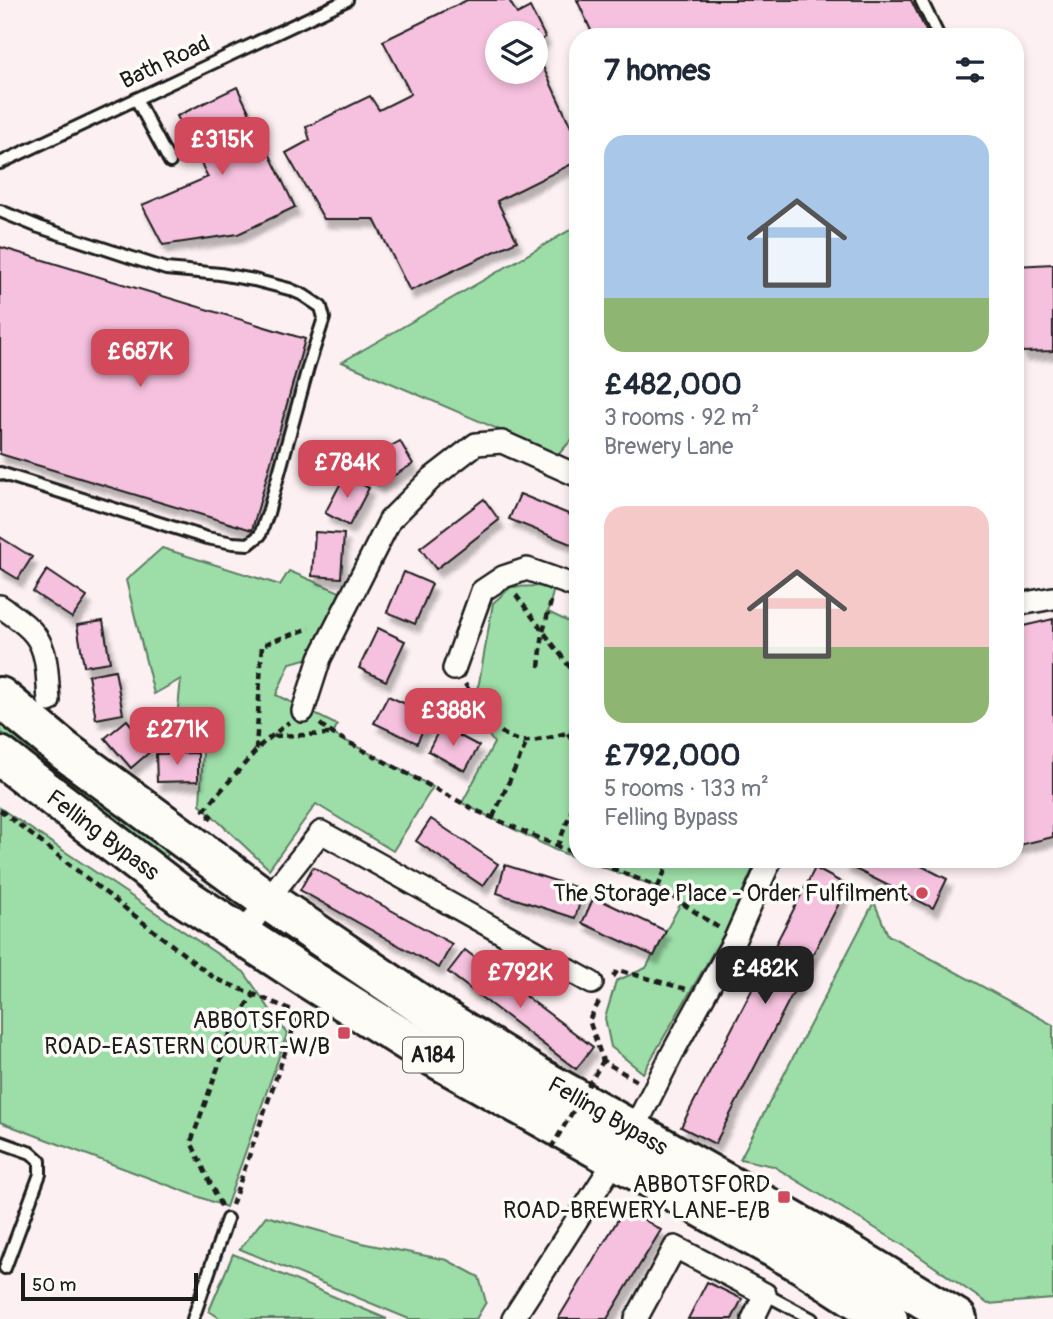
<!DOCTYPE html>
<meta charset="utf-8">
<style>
body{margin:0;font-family:Pangolin,sans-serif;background:#f6f6f7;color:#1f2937;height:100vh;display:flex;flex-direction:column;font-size:26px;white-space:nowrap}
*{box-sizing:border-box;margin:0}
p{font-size:23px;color:#747a83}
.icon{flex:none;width:38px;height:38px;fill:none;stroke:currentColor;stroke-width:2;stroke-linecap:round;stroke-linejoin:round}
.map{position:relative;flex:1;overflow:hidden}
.side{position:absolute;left:569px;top:28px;width:455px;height:840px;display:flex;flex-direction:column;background:#fff;border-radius:28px;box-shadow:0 4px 10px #0003}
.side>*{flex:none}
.controls{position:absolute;left:485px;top:21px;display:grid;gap:14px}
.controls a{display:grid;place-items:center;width:63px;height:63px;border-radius:50%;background:#fff;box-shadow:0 4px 10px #0003;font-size:35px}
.scale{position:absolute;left:21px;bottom:18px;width:177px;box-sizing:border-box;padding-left:7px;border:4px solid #1c1c1c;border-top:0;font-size:19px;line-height:24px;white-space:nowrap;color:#1c1c1c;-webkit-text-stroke:5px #fdfcf7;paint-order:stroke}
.price{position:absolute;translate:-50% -60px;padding:0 16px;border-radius:14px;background:#d1495b;color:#fff;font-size:23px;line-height:46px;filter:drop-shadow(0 2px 4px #0008)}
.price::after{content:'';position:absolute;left:50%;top:42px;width:21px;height:16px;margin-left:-10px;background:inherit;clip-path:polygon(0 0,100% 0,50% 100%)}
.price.active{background:#222;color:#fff}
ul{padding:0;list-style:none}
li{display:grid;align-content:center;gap:14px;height:371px;padding:0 35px}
li span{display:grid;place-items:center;height:217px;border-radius:21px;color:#555}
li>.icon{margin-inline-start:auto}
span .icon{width:126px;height:126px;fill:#fffc;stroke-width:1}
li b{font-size:30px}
h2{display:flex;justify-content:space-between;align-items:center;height:84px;padding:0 35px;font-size:30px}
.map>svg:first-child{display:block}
</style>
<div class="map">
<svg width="1053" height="1319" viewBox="0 0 1053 1319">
<defs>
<filter id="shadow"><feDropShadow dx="4.5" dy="8" stdDeviation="2" flood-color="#0004"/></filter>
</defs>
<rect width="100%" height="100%" fill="#fcf0f2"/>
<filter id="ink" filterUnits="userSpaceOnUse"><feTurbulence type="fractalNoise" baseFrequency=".0143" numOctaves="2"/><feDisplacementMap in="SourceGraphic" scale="14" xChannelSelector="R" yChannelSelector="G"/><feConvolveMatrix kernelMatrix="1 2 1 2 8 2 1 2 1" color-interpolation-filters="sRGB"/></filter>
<g filter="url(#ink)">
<g fill="#9ddea8" stroke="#5c7d62" stroke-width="2">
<path d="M577,226V438L574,437L558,455L342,362Z"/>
<path d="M162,548L280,585L289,571L340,592L310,658L290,663L276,695L337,725L333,734L433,787L393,851L316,804L269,869L200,804L204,732L176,728L181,679L154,694L126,580Z"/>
<path d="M540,586L554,588L548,612L577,626V858L555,850L462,803L494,743L470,708L479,683L493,603L511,587Z"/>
<path d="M0,715L172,849L162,862L0,731Z"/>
<path d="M0,808L244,972L287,1034L226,1207L0,1122Z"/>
<path d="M580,859H757L725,932L643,1073L611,1047L605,1018L616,981L646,968L681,903L658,887Z"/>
<path d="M874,902L888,935L1053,1025V1299L988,1304L906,1247L773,1166L740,1159Z"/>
<path d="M279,925L418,1022L413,1031L269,936Z"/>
<path d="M266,1216L366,1244L447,1260L479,1277L486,1302L476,1319H409L240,1249Z"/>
<path d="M233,1254L387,1319H221L209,1311Z"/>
</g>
<g fill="#f6c1de" stroke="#1c1c1c" stroke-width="2" filter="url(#shadow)">
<path d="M467,0H509L517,14L530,7L545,37L536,45V33H497V72H536V52L578,142V161L497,201L517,241L410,291L374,219H324L286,153L310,140L306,127L370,96L379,110L411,94L383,41Z"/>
<path d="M577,0H911L929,37H594Z"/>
<path d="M237,87L295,207L238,234L163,245L142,205L208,177L177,116Z"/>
<path d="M0,247L305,339L252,530L0,454Z"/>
<path d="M1053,264V351L1022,352L1015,266Z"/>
<path d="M400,441L413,464L378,485L364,461Z"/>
<path d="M345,475L369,488L349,526L325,513Z"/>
<path d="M520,494L578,518V547L509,519Z"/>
<path d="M484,499L499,520L436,569L420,548Z"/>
<path d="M315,532L344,534L341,578L312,576Z"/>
<path d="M0,537L32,557L18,579L0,568Z"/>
<path d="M47,570L87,597L72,618L33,592Z"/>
<path d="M404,572L432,584L415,624L387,612Z"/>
<path d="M1053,619V837L1015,846V628Z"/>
<path d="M103,621L110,662L84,666L77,625Z"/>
<path d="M378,628L405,641L386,681L359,668Z"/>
<path d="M115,670L123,714L96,719L88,675Z"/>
<path d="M388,696L430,715L417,743L374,723Z"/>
<path d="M127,720L152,750L131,768L105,738Z"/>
<path d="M441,726L479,746L465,771L428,751Z"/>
<path d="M198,753V781L157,782L156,754Z"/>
<path d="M431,819L498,864L483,886L416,841Z"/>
<path d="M847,859H908L947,879L933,908L845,864Z"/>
<path d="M505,865L584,890L575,918L497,893Z"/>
<path d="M313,867L452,944L439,968L300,890Z"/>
<path d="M815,868L848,886L715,1144L681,1127Z"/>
<path d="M594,897L666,931L654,956L582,923Z"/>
<path d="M465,950L593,1047L576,1069L448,972Z"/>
<path d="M625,1208L661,1230L607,1319H558Z"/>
<path d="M707,1282L742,1299L732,1319H688Z"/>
</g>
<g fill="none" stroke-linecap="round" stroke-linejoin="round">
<g stroke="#1c1c1c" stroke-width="16">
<g id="lane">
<path d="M921,0L939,37"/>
<path d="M136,99L170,162"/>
<path d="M0,163L347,0"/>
<path d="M0,211L39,227L166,269L220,274L254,280L289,289L303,295L321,307L324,318L309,364L268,513L260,535L249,544L233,543L207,538L0,473"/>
<path d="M0,1142L31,1153L40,1161V1174L5,1268"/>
<path d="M765,1294L812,1319"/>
<path d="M193,1319L227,1219"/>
</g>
</g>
<g stroke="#1c1c1c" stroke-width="26">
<g id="street">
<path d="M1015,605L1053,598"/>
<path d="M0,606C12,615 26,623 35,635C49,653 47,680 49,701"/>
<path d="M454,669L482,591L503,577L527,569L578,587"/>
<path d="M303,711L320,658L390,520L432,478L476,444L502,442L578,476"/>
<path d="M243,935L267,900L321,832L592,983"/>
<path d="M633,1131L673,1052L735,939L771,859"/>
<path d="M513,1319L616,1159"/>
<path d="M636,1319L675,1247L765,1294L753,1319"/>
</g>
</g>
<g stroke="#1c1c1c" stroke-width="44">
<g id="highway">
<path d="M0,697L65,751L267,900L430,1011L534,1075L840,1248L957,1319"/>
<path d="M0,756L182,896L312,981L415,1046L801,1263L888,1319"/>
</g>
</g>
<g stroke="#1c1c1c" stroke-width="4.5" stroke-dasharray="7 5" stroke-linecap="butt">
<path d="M516,595L578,678"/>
<path d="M539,667L543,632L552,598"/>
<path d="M465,684C480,706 498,744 529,741C544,740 559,735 573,731L578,726"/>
<path d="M320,724L333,734L477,811L578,855"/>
<path d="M568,733L578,753"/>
<path d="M274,736L332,734"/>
<path d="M256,750L262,645L310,628"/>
<path d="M0,810L214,978L299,1013"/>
<path d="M493,817L527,742"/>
<path d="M209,819L211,816L204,810L262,744L289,722"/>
<path d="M557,847L578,795"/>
<path d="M589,859L658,887"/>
<path d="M670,859L658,887L719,928"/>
<path d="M613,977L618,970L686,989"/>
<path d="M599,1002L589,1020L603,1061L637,1081"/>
<path d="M232,1205L299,1012"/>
<path d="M221,1206L191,1142L234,1023L254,995"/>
</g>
<use href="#lane" stroke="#fdfcf7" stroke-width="10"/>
<use href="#street" stroke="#fdfcf7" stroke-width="21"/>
<use href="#highway" stroke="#fdfcf7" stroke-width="38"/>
<path stroke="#1c1c1c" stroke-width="4.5" stroke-dasharray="7 5" stroke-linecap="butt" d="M551,1148L603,1061"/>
</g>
</g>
<g fill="#d1495b" stroke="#fdfcf7" stroke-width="2.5">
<circle cx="922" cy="893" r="7"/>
<rect x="337" y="1026" width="14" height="14" rx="3.5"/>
<rect x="777" y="1190" width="14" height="14" rx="3.5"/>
</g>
<g text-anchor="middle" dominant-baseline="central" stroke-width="7" stroke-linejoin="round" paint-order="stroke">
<rect fill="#fdfcf7" stroke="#605f5e" stroke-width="2" x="403" y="1037.5" width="60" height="35" rx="5"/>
<g font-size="21" font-weight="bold" fill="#1c1c1c">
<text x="433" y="1055">A184</text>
</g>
<g font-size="23" fill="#1c1c1c" stroke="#fdfcf7">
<text transform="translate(165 62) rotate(-25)">Bath Road</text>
<text transform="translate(103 835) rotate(37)">Felling Bypass</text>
<text transform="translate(608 1116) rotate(30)">Felling Bypass</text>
</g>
<g font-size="23" fill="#1c1c1c" stroke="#fdfcf7" text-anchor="end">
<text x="908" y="893">The Storage Place - Order Fulfilment</text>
<text x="330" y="1020">ABBOTSFORD<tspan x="330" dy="26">ROAD-EASTERN COURT-W/B</tspan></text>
<text x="770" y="1184">ABBOTSFORD<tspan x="770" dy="26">ROAD-BREWERY LANE-E/B</tspan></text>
</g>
</g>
</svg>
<div class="controls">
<a><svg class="icon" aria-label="layers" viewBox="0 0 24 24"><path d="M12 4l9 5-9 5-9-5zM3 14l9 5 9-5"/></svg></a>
</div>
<div class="scale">50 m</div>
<b class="price" style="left:222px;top:177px">£315K</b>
<b class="price" style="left:140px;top:389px">£687K</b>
<b class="price" style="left:347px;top:500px">£784K</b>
<b class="price" style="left:453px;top:748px">£388K</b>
<b class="price" style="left:177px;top:767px">£271K</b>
<b class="price active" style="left:765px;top:1006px">£482K</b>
<b class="price" style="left:520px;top:1010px">£792K</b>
<section class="side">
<h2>7 homes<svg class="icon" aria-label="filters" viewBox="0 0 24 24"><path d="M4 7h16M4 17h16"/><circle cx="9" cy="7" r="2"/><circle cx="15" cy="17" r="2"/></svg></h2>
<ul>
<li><span style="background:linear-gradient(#a9c7e8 75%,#8fb573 0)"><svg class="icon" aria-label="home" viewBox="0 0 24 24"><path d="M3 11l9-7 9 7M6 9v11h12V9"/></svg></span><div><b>£482,000</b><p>3 rooms · 92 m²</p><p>Brewery Lane</p></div></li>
<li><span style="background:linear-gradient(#f6c9c9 65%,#8fb573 0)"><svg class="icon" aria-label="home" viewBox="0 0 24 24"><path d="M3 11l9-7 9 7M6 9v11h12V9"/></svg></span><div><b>£792,000</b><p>5 rooms · 133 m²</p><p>Felling Bypass</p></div></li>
</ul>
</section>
</div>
